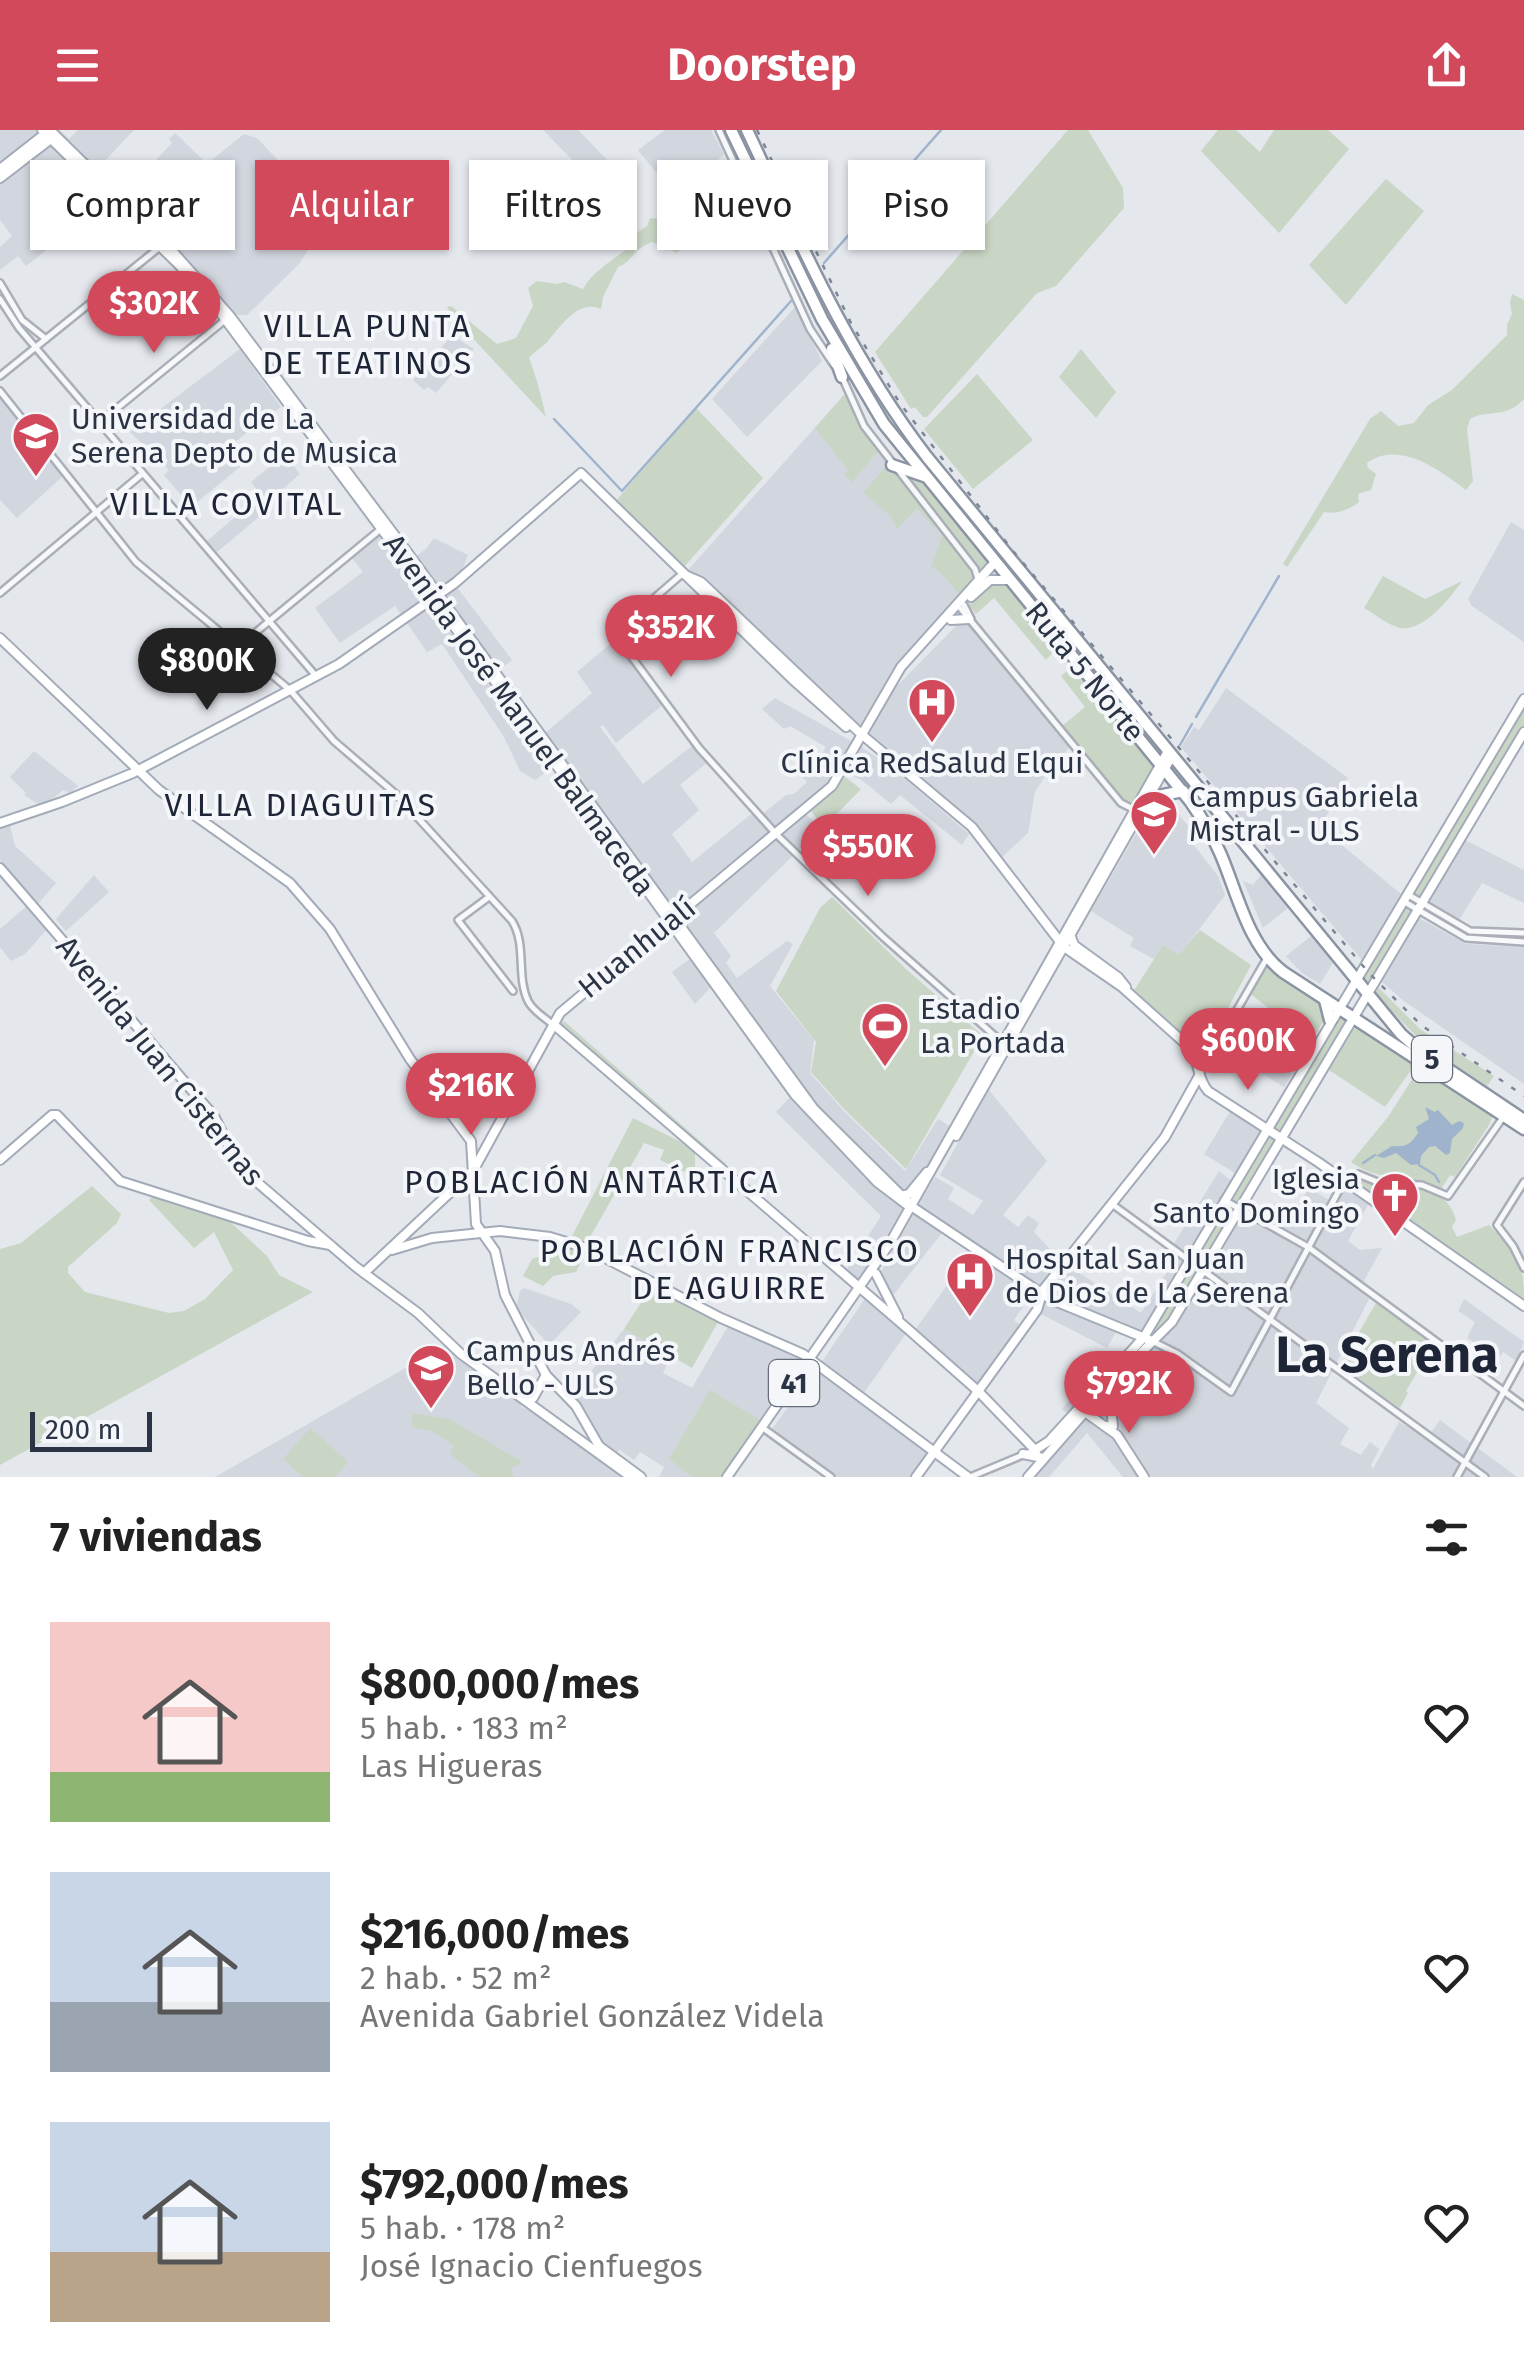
<!DOCTYPE html>
<html lang="es">
<meta charset="utf-8">
<style>
body{margin:0;font-family:"Fira Sans",sans-serif;background:#f2f2f2;color:#222;height:100vh;display:flex;flex-direction:column;font-size:38px;white-space:nowrap}
*{box-sizing:border-box;margin:0}
p{font-size:32px;color:#767676}
.icon{flex:none;width:55px;height:55px;fill:none;stroke:currentColor;stroke-width:2;stroke-linecap:round;stroke-linejoin:round}
.map{position:relative;height:1347px;overflow:hidden}
.sheet{display:flex;flex-direction:column;background:#fff;flex:1}
.sheet>*{flex:none}
.banner{position:absolute;left:30px;top:30px;width:1000px;height:90px;display:flex;gap:20px}
.scale{position:absolute;left:30px;bottom:25px;width:122px;box-sizing:border-box;padding-left:10px;border:5px solid #2b3445;border-top:0;font-size:28px;line-height:35px;white-space:nowrap;color:#2b3445;-webkit-text-stroke:8px #f4f6f9;paint-order:stroke}
.price{position:absolute;translate:-50% -85px;padding:0 22px;border-radius:35px;background:#d1495b;color:#fff;font-size:32px;line-height:65px;filter:drop-shadow(0 2px 5px #0008)}
.price::after{content:'';position:absolute;left:50%;top:60px;width:30px;height:22px;margin-left:-15px;background:inherit;clip-path:polygon(0 0,100% 0,50% 100%)}
.price.active{background:#222;color:#fff}
ul{padding:0;list-style:none}
li{display:flex;align-items:center;gap:30px;height:250px;padding:0 50px}
li span{display:grid;place-items:center;flex:none;width:280px;height:200px;border-radius:0px;color:#555}
li>.icon{margin-inline-start:auto}
span .icon{width:120px;height:120px;fill:#fffc;stroke-width:1}
li b{font-size:42px}
h2{display:flex;justify-content:space-between;align-items:center;height:120px;padding:0 50px;font-size:42px}
.chip{padding:0 35px;border-radius:0px;background:#fff;box-shadow:0 2px 8px #0004;font-size:35px;line-height:90px}
.chip.active{background:#d1495b;color:#fff}
header{display:flex;justify-content:space-between;align-items:center;height:130px;padding:0 50px;background:#d1495b;color:#fff;font-size:45px;font-weight:700}
.map>svg:first-child{display:block}
</style>
<header><svg class="icon" aria-label="menu" viewBox="0 0 24 24"><path d="M4 6h16M4 12h16M4 18h16"/></svg>Doorstep<svg class="icon" aria-label="share" viewBox="0 0 24 24"><path d="M12 15V3M7 8l5-5 5 5M5 13v7h14v-7"/></svg></header>
<div class="map">
<svg width="1524" height="1347" viewBox="0 0 1524 1347">
<rect width="100%" height="100%" fill="#e4e7ec"/>
<g fill="#d2d6de">
<path d="M0,0H59L69,9L78,0H134L98,38L38,84L59,110L26,136L18,126L0,140V117L12,106L0,90Z"/>
<path d="M543,0H578L609,32L588,46Z"/>
<path d="M665,0H711L724,24L679,70L638,20Z"/>
<path d="M175,3L203,30L149,86L125,63L172,13L169,9Z"/>
<path d="M244,4L257,8L321,76L326,89L300,133L247,185H233L206,151L169,112L179,66L213,29Z"/>
<path d="M795,177L822,231L747,307L712,269Z"/>
<path d="M452,205L474,219L436,263L428,257L424,260L413,250Z"/>
<path d="M240,219L281,277L227,318L240,337L191,377L164,345L169,340L130,302Z"/>
<path d="M844,265L888,334L973,438L961,466L892,541L859,598L703,448L688,440Z"/>
<path d="M0,266L63,346L17,388L0,370Z"/>
<path d="M284,325L300,344L269,371L272,376L217,422L207,411L261,365L251,352Z"/>
<path d="M1511,392L1524,400V512L1472,476L1468,469Z"/>
<path d="M380,402L405,434L426,419L434,408L468,425L456,456L512,530L489,548L537,610L592,563L577,542L615,510L664,574L616,613L603,595L600,597L643,654L692,616L708,632L680,655L699,680L672,704L692,732L750,685H761L786,665L794,664L807,652L802,647L812,630L817,632L826,617L790,596L784,599L762,579L775,568L860,616L891,637L969,704L962,715L900,665L891,674L863,651L839,639L829,656L802,680L820,699L714,803L731,826L726,833L737,848L787,811L793,814L770,856L814,910L810,943L844,981L905,1041L938,989L951,997L860,1150L845,1142L881,1086L776,982L793,964L712,856L695,874L672,842L702,820L565,629L535,650L520,641L504,607L442,514L427,522L395,476L340,513L315,478L363,442L351,427Z"/>
<path d="M960,492H970L1069,618L1054,633L1035,662L1028,703L1000,729L978,697L870,603L893,560Z"/>
<path d="M1226,558L1348,648L1320,697L1401,764L1362,830L1181,617L1194,597L1199,600Z"/>
<path d="M34,621L78,656L70,663L63,660L43,677L24,665L26,663L10,647Z"/>
<path d="M1165,669L1197,706L1193,714L1218,746L1225,765L1179,826L1163,815L1154,829L1130,816L1134,808L1091,781L1155,671Z"/>
<path d="M10,695L15,716L56,753L38,774L0,730V698Z"/>
<path d="M1465,710L1524,740V773L1482,753L1459,790L1429,773Z"/>
<path d="M1264,741L1293,774L1263,798L1243,751L1253,755Z"/>
<path d="M94,745L109,762L66,801L56,789Z"/>
<path d="M27,776L47,799L25,824L11,831L0,817V799Z"/>
<path d="M1419,788L1466,814L1524,817V954L1404,871L1382,852Z"/>
<path d="M1315,803L1338,830L1334,831L1320,854L1302,843L1286,826Z"/>
<path d="M1245,877L1312,913L1284,957L1219,917Z"/>
<path d="M988,959L1047,1031L1003,1085L1018,1097L1028,1085L1039,1093L1034,1102L1061,1131L1141,1183L1181,1120L1173,1115L1219,1041L1234,1053L1155,1211L1173,1194L1245,1076L1266,1087L1275,1073L1293,1083L1309,1058L1334,1073L1344,1055L1369,1073L1348,1111L1360,1120L1382,1118L1359,1160L1369,1169L1316,1273L1349,1298L1340,1314L1361,1325L1370,1312L1379,1319L1371,1335L1373,1339L1399,1292L1427,1308L1440,1290L1517,1347H1123L1087,1303L1049,1347H1030L1077,1292L1062,1279L1103,1229L1114,1238L1139,1209L1117,1200L1107,1218L1041,1184V1160L948,1095L891,1168L880,1143L935,1047L954,1058L948,1069L973,1085L983,1071L940,1045Z"/>
<path d="M1231,980L1262,999L1235,1043L1204,1024Z"/>
<path d="M971,1122L1032,1164L1014,1190L1023,1198L979,1257L915,1200Z"/>
<path d="M524,1158L571,1174L581,1182L549,1215L516,1178L520,1161Z"/>
<path d="M866,1167L907,1202L863,1264L821,1233Z"/>
<path d="M1464,1169L1524,1212L1516,1231L1503,1222L1499,1227L1467,1208L1475,1192L1458,1181Z"/>
<path d="M728,1196L797,1224L808,1233L724,1347H659L664,1337L640,1322L634,1330L620,1320L615,1324L607,1319L572,1266L624,1199L671,1226L663,1243L692,1258Z"/>
<path d="M444,1216L522,1273L521,1277L540,1285L622,1347H215Z"/>
<path d="M816,1239L931,1321L913,1347H837L772,1299Z"/>
</g>
<g fill="#c9d6c5">
<path d="M1068,0H1088L1123,58L1124,78L1056,156L1037,163L927,287H923L915,277L911,279L875,222Z"/>
<path d="M1218,0H1236L1260,22L1274,0H1328L1349,19L1279,103L1201,21Z"/>
<path d="M396,38L394,60L407,79L424,81L431,76L437,77L403,111L394,114L344,62L361,51L391,46Z"/>
<path d="M700,48L701,57L707,59L698,84L681,90L688,110L677,123L652,112C632,119 633,132 618,137L603,167L601,179C578,169 561,196 548,211C542,218 534,221 529,228C537,249 542,269 546,287L453,187L447,177L451,176L497,214L516,208L533,176L528,158L537,151L557,154L564,152L583,159C595,137 621,127 638,109L635,104L647,96L650,88L659,89Z"/>
<path d="M1386,49L1424,81L1346,175L1309,135Z"/>
<path d="M1512,164L1524,170V269C1504,290 1490,278 1470,289L1467,299L1473,351L1466,360C1438,339 1399,310 1367,333L1368,338L1376,344L1371,360L1358,364L1359,372C1351,379 1335,385 1324,382L1287,437L1283,434L1370,289L1381,281L1398,296L1414,293L1428,275L1452,260L1507,205V195L1512,184L1510,173Z"/>
<path d="M1081,219L1116,262L1096,288L1059,247Z"/>
<path d="M977,244L1033,310L973,359L924,299Z"/>
<path d="M844,265L878,321L852,352L844,345L848,340L815,298Z"/>
<path d="M696,278L763,348L683,438L615,372Z"/>
<path d="M888,334L935,393V399L917,378L897,399L891,386L863,363Z"/>
<path d="M898,338L921,349L989,431L981,442Z"/>
<path d="M943,403L973,438V451L961,466L940,442L931,437Z"/>
<path d="M1383,446L1425,469L1462,451C1450,468 1424,502 1400,498C1388,495 1375,484 1364,478Z"/>
<path d="M994,452L1007,454L1057,518L1046,530L994,468L976,484L969,475Z"/>
<path d="M1072,537L1153,631L1155,639L1133,678L1124,676L1061,597L1085,577L1061,546Z"/>
<path d="M1524,571V599L1370,858L1360,847Z"/>
<path d="M845,647L861,659L824,697L811,681Z"/>
<path d="M832,767L907,840L983,906L906,1039L844,979L811,942L816,912L776,861L820,778Z"/>
<path d="M1200,800L1251,835L1203,925L1182,902L1133,862L1163,815L1179,825Z"/>
<path d="M1265,834L1321,873L1326,887L1311,912L1248,862Z"/>
<path d="M1379,858L1420,899L1494,946L1487,956L1424,914L1375,864Z"/>
<path d="M1339,881L1350,888L1167,1195L1150,1208L1146,1206Z"/>
<path d="M564,891L726,1034L722,1037L559,895Z"/>
<path d="M1365,897L1418,930L1385,977L1329,940L1354,899Z"/>
<path d="M1421,935L1494,983L1489,995L1455,1047L1450,1045L1441,1059C1411,1044 1379,1053 1351,1032L1388,987Z"/>
<path d="M633,988L695,1019V1042L692,1045L660,1030L664,1020L644,1013L586,1114L570,1110Z"/>
<path d="M1360,1049C1392,1062 1445,1047 1456,1090L1452,1097L1457,1107L1489,1095C1515,1123 1524,1128 1524,1169L1358,1055Z"/>
<path d="M92,1056L121,1084L117,1093L68,1137V1143L85,1162L169,1183L184,1181L205,1169L233,1140L214,1102L194,1118L149,1070L153,1066L227,1089L267,1126L279,1145L313,1162L0,1335V1119L21,1113Z"/>
<path d="M568,1113L588,1119L576,1142L553,1146L543,1156L523,1146L532,1129C546,1125 554,1116 568,1113Z"/>
<path d="M651,1157L718,1192L692,1238L624,1199Z"/>
<path d="M1376,1173L1433,1215L1406,1261L1408,1263L1400,1278L1340,1235Z"/>
<path d="M710,1260L763,1292L722,1347H692L669,1329Z"/>
<path d="M412,1283L449,1289L521,1331L517,1336L511,1337L514,1347H479L450,1324L454,1316L432,1301L412,1297Z"/>
<path d="M310,1298L348,1332L335,1347H303L283,1329Z"/>
</g>
<path fill="#9fb4cc" d="M1425,977L1435,982L1438,980L1452,995L1459,991L1464,993L1463,998L1452,1009L1450,1023L1446,1025L1435,1016L1429,1017L1421,1026L1420,1034L1411,1035L1396,1023L1384,1028L1376,1026L1392,1016C1406,1017 1410,1015 1418,1003L1416,997L1429,989Z"/>
<g fill="none" stroke-linecap="round" stroke-linejoin="round">
<g stroke="#9fb4cc" stroke-width="2.5">
<path d="M824,133L941,0"/>
<path d="M554,289L622,361L791,171"/>
<path d="M1196,587L1279,446"/>
<path d="M1180,615L1192,594"/>
<path d="M1363,1033L1375,1025"/>
<path d="M1419,1035L1435,1045L1439,1052"/>
</g>
<g stroke="#a9aeb7" stroke-width="10">
<g id="minor">
<path d="M719,0L810,199L834,235"/>
<path d="M0,153L22,190L46,209"/>
<path d="M0,169L19,198L316,546"/>
<path d="M0,246L161,116"/>
<path d="M843,249L864,296L975,439L978,449"/>
<path d="M0,261L136,432L290,560L334,611L397,665L512,791C527,815 516,846 528,871C533,881 544,887 552,894"/>
<path d="M99,293L225,190"/>
<path d="M682,444L614,503L699,618L776,704L883,807L1004,914"/>
<path d="M0,463L142,344"/>
<path d="M964,475L971,489"/>
<path d="M961,479L1121,673L1135,680"/>
<path d="M238,517L382,398"/>
<path d="M1407,764L1470,801L1524,803"/>
<path d="M489,767L458,790L513,861"/>
<path d="M1403,771L1466,808L1524,812"/>
<path d="M1201,942L1267,828"/>
<path d="M1524,1052L1497,1095L1513,1116L1524,1138"/>
<path d="M1224,1070L1308,1117L1524,1276"/>
<path d="M1112,1074L1485,1347"/>
<path d="M1154,1212L1178,1224L1231,1262L1344,1051L1358,1044L1380,1053L1422,1055L1448,1066L1504,986"/>
<path d="M763,1298L831,1347"/>
<path d="M970,1347L1035,1320"/>
<path d="M1457,1347L1524,1225"/>
</g>
</g>
<g stroke="#a3abb8" stroke-width="12">
<g id="major">
<path d="M42,0L180,136L216,177L520,585L795,965L877,1052L906,1074"/>
<path d="M50,0L168,116L230,186L405,419L814,979L914,1078L1050,1169L1152,1211"/>
<path d="M0,39L46,3"/>
<path d="M0,48L52,8"/>
<path d="M685,445L701,452L860,603L972,697L1064,817L1122,857L1188,916C1200,930 1196,947 1208,961L1318,1032L1524,1176"/>
<path d="M971,467L990,450H1009"/>
<path d="M951,490L969,489"/>
<path d="M0,508L159,660L290,753L330,799L410,929L471,1011L476,1094L495,1121L505,1165L546,1245L576,1276L599,1316L641,1347"/>
<path d="M0,693L62,672L133,643L339,534L455,453L581,343L792,549L846,597"/>
<path d="M0,738L214,986L234,1026L251,1047L356,1137L418,1183L461,1224L631,1347"/>
<path d="M1071,807L1074,815L1118,847L1126,857"/>
<path d="M553,894L909,1200L978,1261L1036,1321"/>
<path d="M956,1006L1172,626"/>
<path d="M0,1030L52,985H57L120,1051L308,1111L330,1115"/>
<path d="M901,1066L909,1064L927,1042"/>
<path d="M392,1120L432,1108L500,1101L550,1107L586,1118L721,1188L803,1224L968,1347"/>
<path d="M364,1143L473,1041L560,883L832,656L901,537L995,432"/>
<path d="M876,1144L898,1187"/>
<path d="M1113,1251L1172,1192L1524,602"/>
<path d="M526,1270L533,1268L546,1245"/>
<path d="M1085,1282L1117,1305L1144,1347"/>
<path d="M1105,1296H1113L1112,1286"/>
<path d="M1035,1320L1049,1311L1144,1207L1524,569"/>
<path d="M1023,1324L1043,1328"/>
<path d="M727,1347L890,1113L1168,621"/>
<path d="M916,1347L1037,1180L1043,1160L1165,1007L1199,946"/>
<path d="M1028,1347L1090,1276"/>
</g>
</g>
<g stroke="#8b94a3" stroke-width="15">
<g id="highway">
<path d="M731,0L822,189L884,294L1190,671C1202,688 1213,706 1221,725C1238,765 1248,815 1283,842L1524,999"/>
<path d="M747,0C800,113 850,227 927,327L1401,904L1418,919L1524,990"/>
<path d="M832,219L842,247"/>
<path d="M892,335L924,346"/>
<path d="M1148,668L1183,661"/>
<path d="M1325,870L1330,890"/>
</g>
</g>
<use href="#minor" stroke="#f7f8fa" stroke-width="5"/>
<use href="#major" stroke="#fff" stroke-width="8"/>
<use href="#highway" stroke="#fff" stroke-width="10"/>
<path stroke="#7d8696" stroke-width="2.5" stroke-dasharray="5 10" stroke-linecap="butt" d="M757,0L851,193L899,272L1013,421L1369,843L1421,895L1524,966"/>
</g>
<defs>
<g id="university-pin" transform="scale(2.5)"><path d="M0 17L-7.5 6A9.5 9.5 0 1 1 7.5 6Z" fill="#d1495b" stroke="#f4f6f9"/><path d="M0-5L7-2L0 1L-7-2ZM-4 1L0 2.5L4 1V4Q0 6-4 4Z" fill="#fff"/></g>
<g id="hospital-pin" transform="scale(2.5)"><path d="M0 17L-7.5 6A9.5 9.5 0 1 1 7.5 6Z" fill="#d1495b" stroke="#f4f6f9"/><path d="M-5-5h3v3.5h4V-5h3V5h-3V1.5h-4V5h-3Z" fill="#fff"/></g>
<g id="stadium-pin" transform="scale(2.5)"><path d="M0 17L-7.5 6A9.5 9.5 0 1 1 7.5 6Z" fill="#d1495b" stroke="#f4f6f9"/><path d="M0-5a6.5 5 0 1 0 0 10a6.5 5 0 1 0 0-10ZM-3.5-1.8h7v3.6h-7Z" fill="#fff"/></g>
<g id="church-pin" transform="scale(2.5)"><path d="M0 17L-7.5 6A9.5 9.5 0 1 1 7.5 6Z" fill="#d1495b" stroke="#f4f6f9"/><path d="M-1.2-6h2.4v3.5h3.3v2.4h-3.3V6h-2.4V-.1h-3.3v-2.4h3.3Z" fill="#fff"/></g>
</defs>
<g fill-rule="evenodd">
<use href="#university-pin" x="36" y="306"/>
<use href="#hospital-pin" x="932" y="572"/>
<use href="#university-pin" x="1154" y="684"/>
<use href="#stadium-pin" x="885" y="896"/>
<use href="#church-pin" x="1395" y="1066"/>
<use href="#hospital-pin" x="970" y="1146"/>
<use href="#university-pin" x="431" y="1238"/>
</g>
<g text-anchor="middle" dominant-baseline="central" stroke-width="8" stroke-linejoin="round" paint-order="stroke">
<g fill="#f4f6f9" stroke="#676e7b" stroke-width="2.5">
<rect x="1412" y="906" width="40" height="46" rx="8"/>
<rect x="769" y="1230" width="50" height="46" rx="8"/>
</g>
<g font-size="28" font-weight="bold" fill="#2b3445">
<text x="1432" y="929">5</text>
<text x="794" y="1253">41</text>
</g>
<g font-size="30" fill="#2b3445" stroke="#f4f6f9" text-anchor="start">
<text x="71" y="289">Universidad de La<tspan x="71" dy="34">Serena Depto de Musica</tspan></text>
<text x="932" y="633" text-anchor="middle">Clínica RedSalud Elqui</text>
<text x="1189" y="667">Campus Gabriela<tspan x="1189" dy="34">Mistral - ULS</tspan></text>
<text x="920" y="879">Estadio<tspan x="920" dy="34">La Portada</tspan></text>
<text x="1360" y="1049" text-anchor="end">Iglesia<tspan x="1360" dy="34">Santo Domingo</tspan></text>
<text x="1005" y="1129">Hospital San Juan<tspan x="1005" dy="34">de Dios de La Serena</tspan></text>
<text x="466" y="1221">Campus Andrés<tspan x="466" dy="34">Bello - ULS</tspan></text>
</g>
<g font-size="30" fill="#2b3445" stroke="#f4f6f9">
<text transform="translate(1085 542) rotate(51)">Ruta 5 Norte</text>
<text transform="translate(519 585) rotate(54)">Avenida José Manuel Balmaceda</text>
<text transform="translate(637 818) rotate(-39)">Huanhualí</text>
<text transform="translate(160 931) rotate(51)">Avenida Juan Cisternas</text>
</g>
<g font-size="32" letter-spacing="2.5" fill="#1d2536" stroke="#f4f6f9">
<text x="368" y="196">VILLA PUNTA<tspan x="368" dy="37">DE TEATINOS</tspan></text>
<text x="227" y="374">VILLA COVITAL</text>
<text x="301" y="675">VILLA DIAGUITAS</text>
<text x="592" y="1052">POBLACIÓN ANTÁRTICA</text>
<text x="730" y="1121">POBLACIÓN FRANCISCO<tspan x="730" dy="37">DE AGUIRRE</tspan></text>
</g>
<g font-size="50" font-weight="bold" fill="#1d2536" stroke="#f4f6f9">
<text x="1387" y="1225">La Serena</text>
</g>
</g>
</svg>
<div class="scale">200 m</div>
<b class="price" style="left:154px;top:226px">$302K</b>
<b class="price" style="left:671px;top:550px">$352K</b>
<b class="price active" style="left:207px;top:583px">$800K</b>
<b class="price" style="left:868px;top:769px">$550K</b>
<b class="price" style="left:1248px;top:963px">$600K</b>
<b class="price" style="left:471px;top:1008px">$216K</b>
<b class="price" style="left:1129px;top:1306px">$792K</b>
<div class="banner">
<a class="chip">Comprar</a>
<a class="chip active">Alquilar</a>
<a class="chip">Filtros</a>
<a class="chip">Nuevo</a>
<a class="chip">Piso</a>
</div>
</div>
<section class="sheet">
<h2>7 viviendas<svg class="icon" aria-label="filters" viewBox="0 0 24 24"><path d="M4 7h16M4 17h16"/><circle cx="9" cy="7" r="2"/><circle cx="15" cy="17" r="2"/></svg></h2>
<ul>
<li><span style="background:linear-gradient(#f6c9c9 75%,#8fb573 0)"><svg class="icon" aria-label="home" viewBox="0 0 24 24"><path d="M3 11l9-7 9 7M6 9v11h12V9"/></svg></span><div><b>$800,000/mes</b><p>5 hab. · 183 m²</p><p>Las Higueras</p></div><svg class="icon" aria-label="heart" viewBox="0 0 24 24"><path d="M12 20l-8-8c-3-5 5-10 8-4 3-6 11-1 8 4z"/></svg></li>
<li><span style="background:linear-gradient(#c9d6e8 65%,#9aa5b1 0)"><svg class="icon" aria-label="home" viewBox="0 0 24 24"><path d="M3 11l9-7 9 7M6 9v11h12V9"/></svg></span><div><b>$216,000/mes</b><p>2 hab. · 52 m²</p><p>Avenida Gabriel González Videla</p></div><svg class="icon" aria-label="heart" viewBox="0 0 24 24"><path d="M12 20l-8-8c-3-5 5-10 8-4 3-6 11-1 8 4z"/></svg></li>
<li><span style="background:linear-gradient(#c9d6e8 65%,#b9a48a 0)"><svg class="icon" aria-label="home" viewBox="0 0 24 24"><path d="M3 11l9-7 9 7M6 9v11h12V9"/></svg></span><div><b>$792,000/mes</b><p>5 hab. · 178 m²</p><p>José Ignacio Cienfuegos</p></div><svg class="icon" aria-label="heart" viewBox="0 0 24 24"><path d="M12 20l-8-8c-3-5 5-10 8-4 3-6 11-1 8 4z"/></svg></li>
</ul>
</section>
